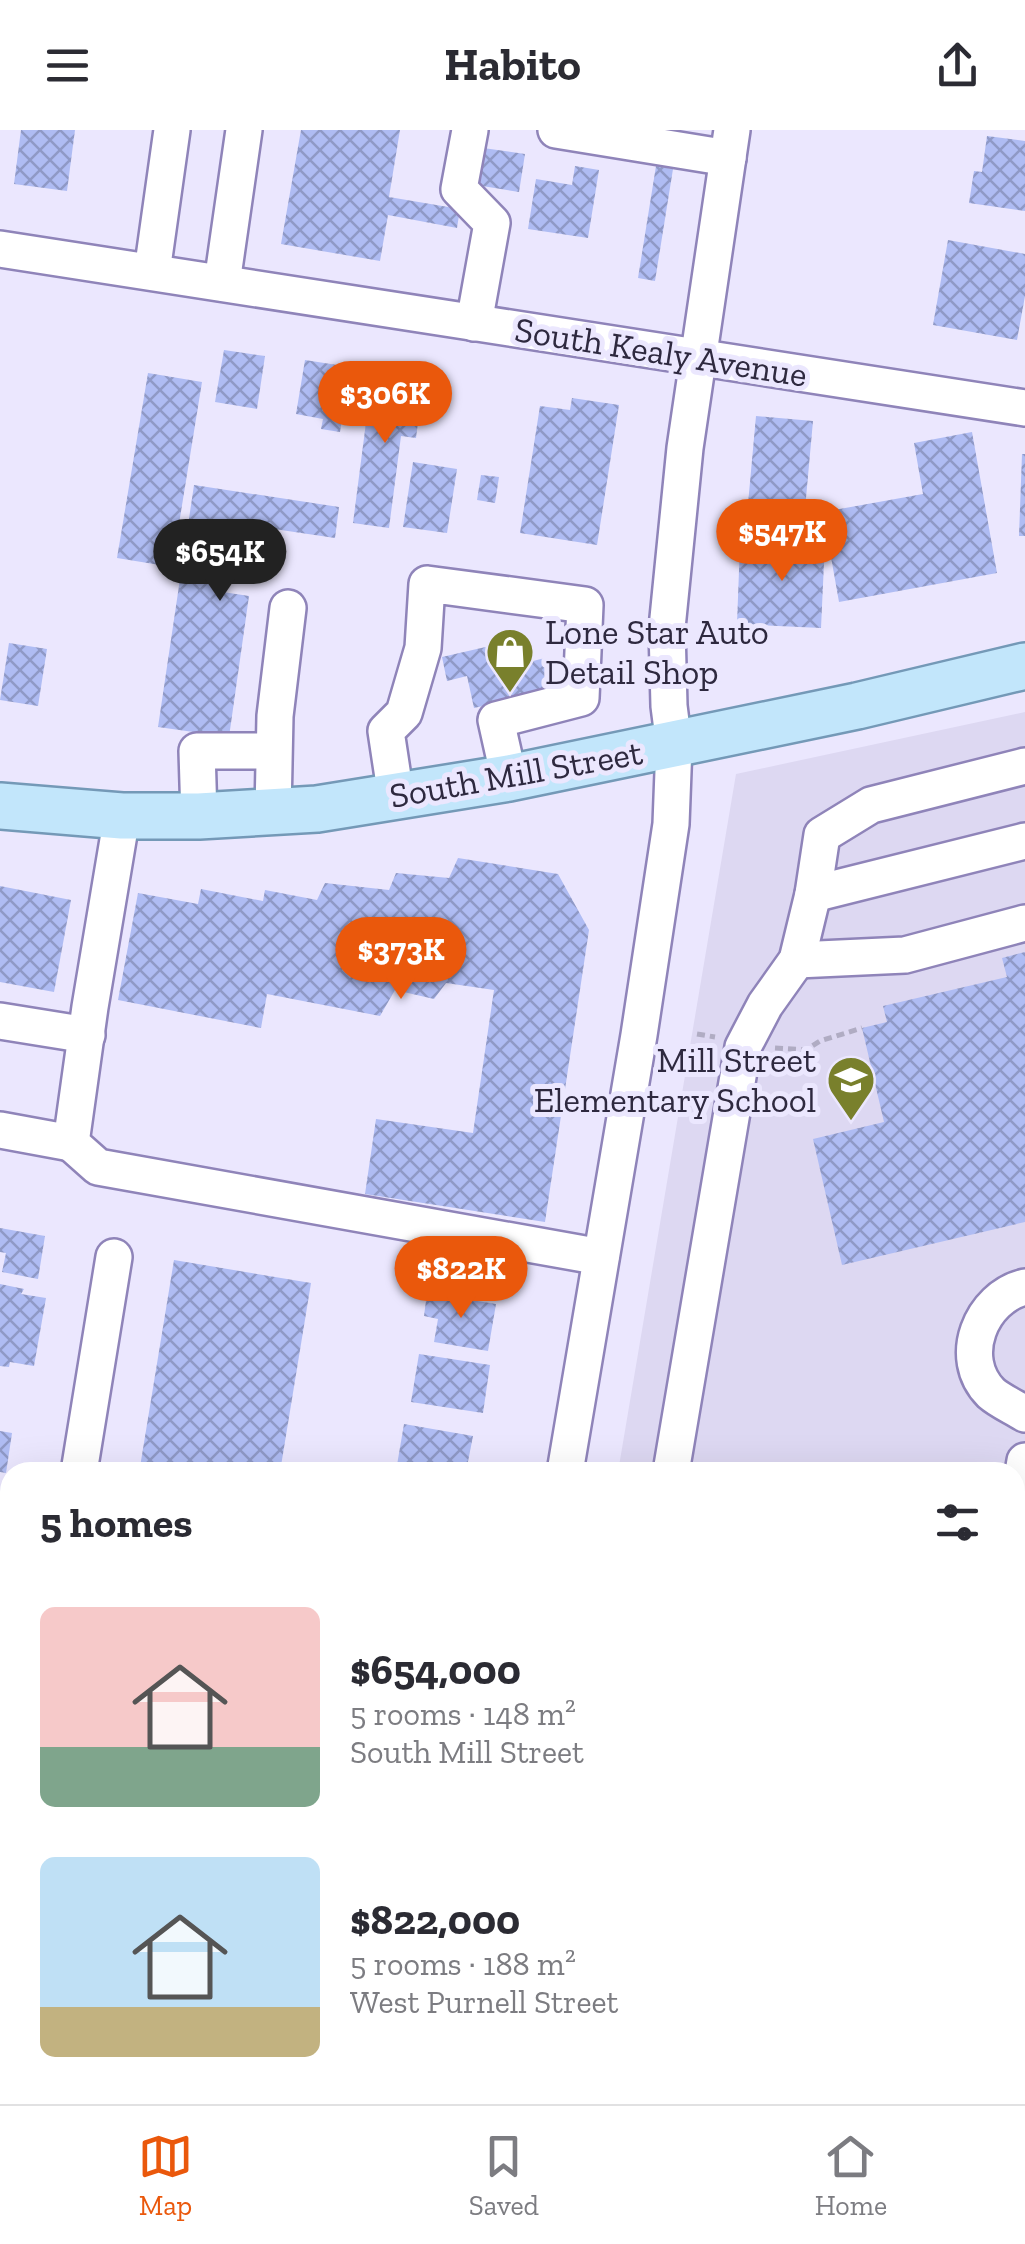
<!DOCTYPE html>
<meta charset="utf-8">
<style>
body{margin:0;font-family:"Zilla Slab",serif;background:#f2f2f3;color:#2b2b33;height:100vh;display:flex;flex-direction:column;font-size:38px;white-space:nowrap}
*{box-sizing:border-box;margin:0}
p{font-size:32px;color:#7c7c81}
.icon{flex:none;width:55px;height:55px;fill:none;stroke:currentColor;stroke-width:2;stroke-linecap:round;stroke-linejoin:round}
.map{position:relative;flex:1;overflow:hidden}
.drawer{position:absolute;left:0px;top:1332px;width:1025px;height:642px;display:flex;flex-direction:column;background:#fff;border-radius:30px 30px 0 0;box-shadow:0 10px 40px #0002}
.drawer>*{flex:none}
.price{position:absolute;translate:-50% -85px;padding:0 22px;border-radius:35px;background:#ea580c;color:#fff;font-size:32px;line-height:65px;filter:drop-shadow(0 2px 5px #0008)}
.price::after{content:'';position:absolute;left:50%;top:60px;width:30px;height:22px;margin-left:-15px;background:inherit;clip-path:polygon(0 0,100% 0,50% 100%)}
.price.active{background:#222;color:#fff}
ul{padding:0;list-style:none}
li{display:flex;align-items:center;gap:30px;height:250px;padding:0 40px}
li span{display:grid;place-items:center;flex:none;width:280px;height:200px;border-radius:15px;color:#555}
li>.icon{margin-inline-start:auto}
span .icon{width:120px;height:120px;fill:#fffc;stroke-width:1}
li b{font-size:42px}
h2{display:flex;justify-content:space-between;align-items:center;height:120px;padding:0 40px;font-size:42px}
header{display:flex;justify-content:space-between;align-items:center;height:130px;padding:0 40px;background:#fff;font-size:45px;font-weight:700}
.tab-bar{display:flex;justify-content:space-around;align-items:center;height:140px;border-top:2px solid #e1e1e2;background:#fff;font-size:28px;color:#7c7c81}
.tab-bar a{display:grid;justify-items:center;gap:5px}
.tab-bar .active{color:#ea580c}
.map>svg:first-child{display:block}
</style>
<header><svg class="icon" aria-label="menu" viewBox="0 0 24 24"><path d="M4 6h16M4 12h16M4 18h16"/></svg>Habito<svg class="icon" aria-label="share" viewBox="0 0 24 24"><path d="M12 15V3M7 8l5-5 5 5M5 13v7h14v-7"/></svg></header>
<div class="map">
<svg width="1025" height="1974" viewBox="0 0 1025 1974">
<defs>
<pattern id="building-cross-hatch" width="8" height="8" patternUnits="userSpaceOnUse" patternTransform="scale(2.5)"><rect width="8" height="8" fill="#afbcf3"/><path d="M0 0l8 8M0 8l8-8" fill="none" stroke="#8f99c6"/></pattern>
</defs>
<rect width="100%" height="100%" fill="#ebe7fe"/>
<path fill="#ddd8f2" d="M1025,582V1928L1015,1926V1342H618L736,644Z"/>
<g fill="url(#building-cross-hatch)">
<path d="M21,0H75L67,61L14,54Z"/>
<path d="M301,0H400L389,67L460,79L457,98L388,85L380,131L281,114Z"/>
<path d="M987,6L1025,11V81L969,73L974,41L982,42Z"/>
<path d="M476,17L525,24L519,62L470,54Z"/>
<path d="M575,36L599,40L588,108L528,99L536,49L572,55Z"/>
<path d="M656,36L673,39L655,151L638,148Z"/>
<path d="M948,110L1025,124V166L1017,210L933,195Z"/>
<path d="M224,220L265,226L257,279L215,272Z"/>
<path d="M305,230L350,237L340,302L321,299L323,289L296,284Z"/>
<path d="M148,243L202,252L172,437L117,428Z"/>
<path d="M372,246L423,253L416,308L401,306L389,398L353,393Z"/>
<path d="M572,268L619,275L597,415L520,403L540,276L570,280Z"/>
<path d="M756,286L813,291L803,401L746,396Z"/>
<path d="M972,302L997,443L839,472L823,382L923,364L914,313Z"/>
<path d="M1022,324H1025V406H1019Z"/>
<path d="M413,332L457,339L447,403L403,397Z"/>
<path d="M481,345L499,347L495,373L477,370Z"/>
<path d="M194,355L339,377L335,408L233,393L223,462L249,466L229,607L158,597Z"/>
<path d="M783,409L825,411L821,498L737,494L740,414L782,416Z"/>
<path d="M9,513L47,519L38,576L0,570Z"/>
<path d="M503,513L509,537L549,527L557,559L474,578L467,546L447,551L442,527Z"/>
<path d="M458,728L558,744L589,800L545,1092L365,1064L376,989L473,1003L494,860L446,853L434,869L395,860L380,886L267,864L261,898L118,870L138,763L198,774L201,759L263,771L265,760L317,770L325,753L389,760L396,743L449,748Z"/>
<path d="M0,756L71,770L54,862L0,852Z"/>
<path d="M1025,822V1092L842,1135L813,1009L884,992L862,898L887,892L883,876L1007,847L1002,828Z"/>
<path d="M0,1098L45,1106L38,1149L2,1142L6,1123L0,1122Z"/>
<path d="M174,1130L311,1153L280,1342H170L140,1337Z"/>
<path d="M0,1154L24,1159L21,1164L46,1168L34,1236L10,1232L9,1237L0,1236Z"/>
<path d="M427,1163L496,1174L488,1221L434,1212L438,1189L424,1186Z"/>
<path d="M419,1224L490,1235L483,1283L411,1272Z"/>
<path d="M404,1294L473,1306L466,1342H443L397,1335Z"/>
<path d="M0,1301L12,1303L6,1343L0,1342Z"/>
<path d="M47,1965H84L82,1974H46Z"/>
</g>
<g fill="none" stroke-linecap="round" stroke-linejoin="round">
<g stroke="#8f84b9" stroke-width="40">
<g id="minor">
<path d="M470,0L459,59L492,93L474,193"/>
<path d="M556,0L728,28"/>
<path d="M0,119L1025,278"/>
<path d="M152,142L172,0"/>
<path d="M222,153L244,0"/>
<path d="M396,667L386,601L404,583L423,518L427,454L585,475L581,568L496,590L509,648"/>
<path d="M273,681L275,586L288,478"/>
<path d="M122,686L90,877L71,1013L98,1037L601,1127"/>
<path d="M199,686L197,621H273"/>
<path d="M813,764L1025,711"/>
<path d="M797,830L905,825L1025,793"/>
<path d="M0,891L87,905"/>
<path d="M0,1000L71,1013"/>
<path d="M1025,1157C981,1167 956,1228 991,1263C1000,1271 1014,1277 1025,1284"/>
<path d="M79,1342L114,1127"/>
<path d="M565,1342L639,905L671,694L674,615L669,576L667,498L685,318L732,0"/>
<path d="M671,1342L743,917L765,875L797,830L813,764L822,705L871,675L1025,636"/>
<path d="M1015,1388L1025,1331"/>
<path d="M1015,1675L1025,1676"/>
<path d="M0,1689L10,1690"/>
<path d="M0,1802L10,1746"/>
<path d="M617,1965L681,1974"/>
<path d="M998,1965L1025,1970"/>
<path d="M457,1974L458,1965"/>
</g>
</g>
<g stroke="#7499b7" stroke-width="50">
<path id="major" d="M0,676L122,686H199L317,679L509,648L857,576L1025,536"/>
</g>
<g stroke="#b0acc3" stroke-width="5" stroke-dasharray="8 5" stroke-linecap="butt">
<path d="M697,904L715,907"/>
<path d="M775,918L806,920L820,911L862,898"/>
</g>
<use href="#minor" stroke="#fff" stroke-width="35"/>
<use href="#major" stroke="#c2e6fb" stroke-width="45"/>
</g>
<defs>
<g id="shop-pin" transform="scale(2.5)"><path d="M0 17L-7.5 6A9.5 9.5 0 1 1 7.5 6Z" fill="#79802c" stroke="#ebe7fe"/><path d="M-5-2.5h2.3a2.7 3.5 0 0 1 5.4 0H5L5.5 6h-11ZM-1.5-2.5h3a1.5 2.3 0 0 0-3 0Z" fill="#fff"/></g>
<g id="school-pin" transform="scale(2.5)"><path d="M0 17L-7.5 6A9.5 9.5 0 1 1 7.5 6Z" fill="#79802c" stroke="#ebe7fe"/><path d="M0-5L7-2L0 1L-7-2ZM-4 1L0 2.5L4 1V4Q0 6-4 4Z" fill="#fff"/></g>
</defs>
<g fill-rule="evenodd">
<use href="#shop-pin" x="510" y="522"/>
<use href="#school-pin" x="851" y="950"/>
</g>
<g text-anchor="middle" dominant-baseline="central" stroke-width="10" stroke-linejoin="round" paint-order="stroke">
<g font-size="35" fill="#2e293f" stroke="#ebe7fe">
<text transform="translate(661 222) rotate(9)">South Kealy Avenue</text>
<text transform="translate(516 644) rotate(-10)">South Mill Street</text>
</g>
<g font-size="35" fill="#2e293f" stroke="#ebe7fe" text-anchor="start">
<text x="545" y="502">Lone Star Auto<tspan x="545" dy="40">Detail Shop</tspan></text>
<text x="816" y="930" text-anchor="end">Mill Street<tspan x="816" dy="40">Elementary School</tspan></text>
</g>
</g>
</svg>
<b class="price" style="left:385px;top:316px">$306K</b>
<b class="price" style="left:782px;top:454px">$547K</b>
<b class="price active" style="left:220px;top:474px">$654K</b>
<b class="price" style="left:401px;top:872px">$373K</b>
<b class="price" style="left:461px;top:1191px">$822K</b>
<section class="drawer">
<h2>5 homes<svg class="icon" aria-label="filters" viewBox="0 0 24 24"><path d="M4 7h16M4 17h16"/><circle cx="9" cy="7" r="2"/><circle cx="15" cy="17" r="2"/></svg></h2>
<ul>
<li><span style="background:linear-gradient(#f6c9c9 70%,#7fa58c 0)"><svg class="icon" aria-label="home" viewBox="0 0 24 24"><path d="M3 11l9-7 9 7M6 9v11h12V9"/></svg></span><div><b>$654,000</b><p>5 rooms · 148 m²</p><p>South Mill Street</p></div></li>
<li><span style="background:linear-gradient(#bfe0f5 75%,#c2b280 0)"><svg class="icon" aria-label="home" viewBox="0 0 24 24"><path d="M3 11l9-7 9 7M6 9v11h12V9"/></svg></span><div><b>$822,000</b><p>5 rooms · 188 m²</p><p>West Purnell Street</p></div></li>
</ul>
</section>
</div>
<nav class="tab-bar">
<a class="active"><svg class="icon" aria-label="map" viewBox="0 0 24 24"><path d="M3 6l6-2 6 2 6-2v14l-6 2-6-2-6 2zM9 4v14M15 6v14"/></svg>Map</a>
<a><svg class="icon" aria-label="saved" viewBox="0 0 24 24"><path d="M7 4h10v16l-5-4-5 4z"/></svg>Saved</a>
<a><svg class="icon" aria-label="home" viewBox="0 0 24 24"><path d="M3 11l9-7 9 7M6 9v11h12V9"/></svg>Home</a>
</nav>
